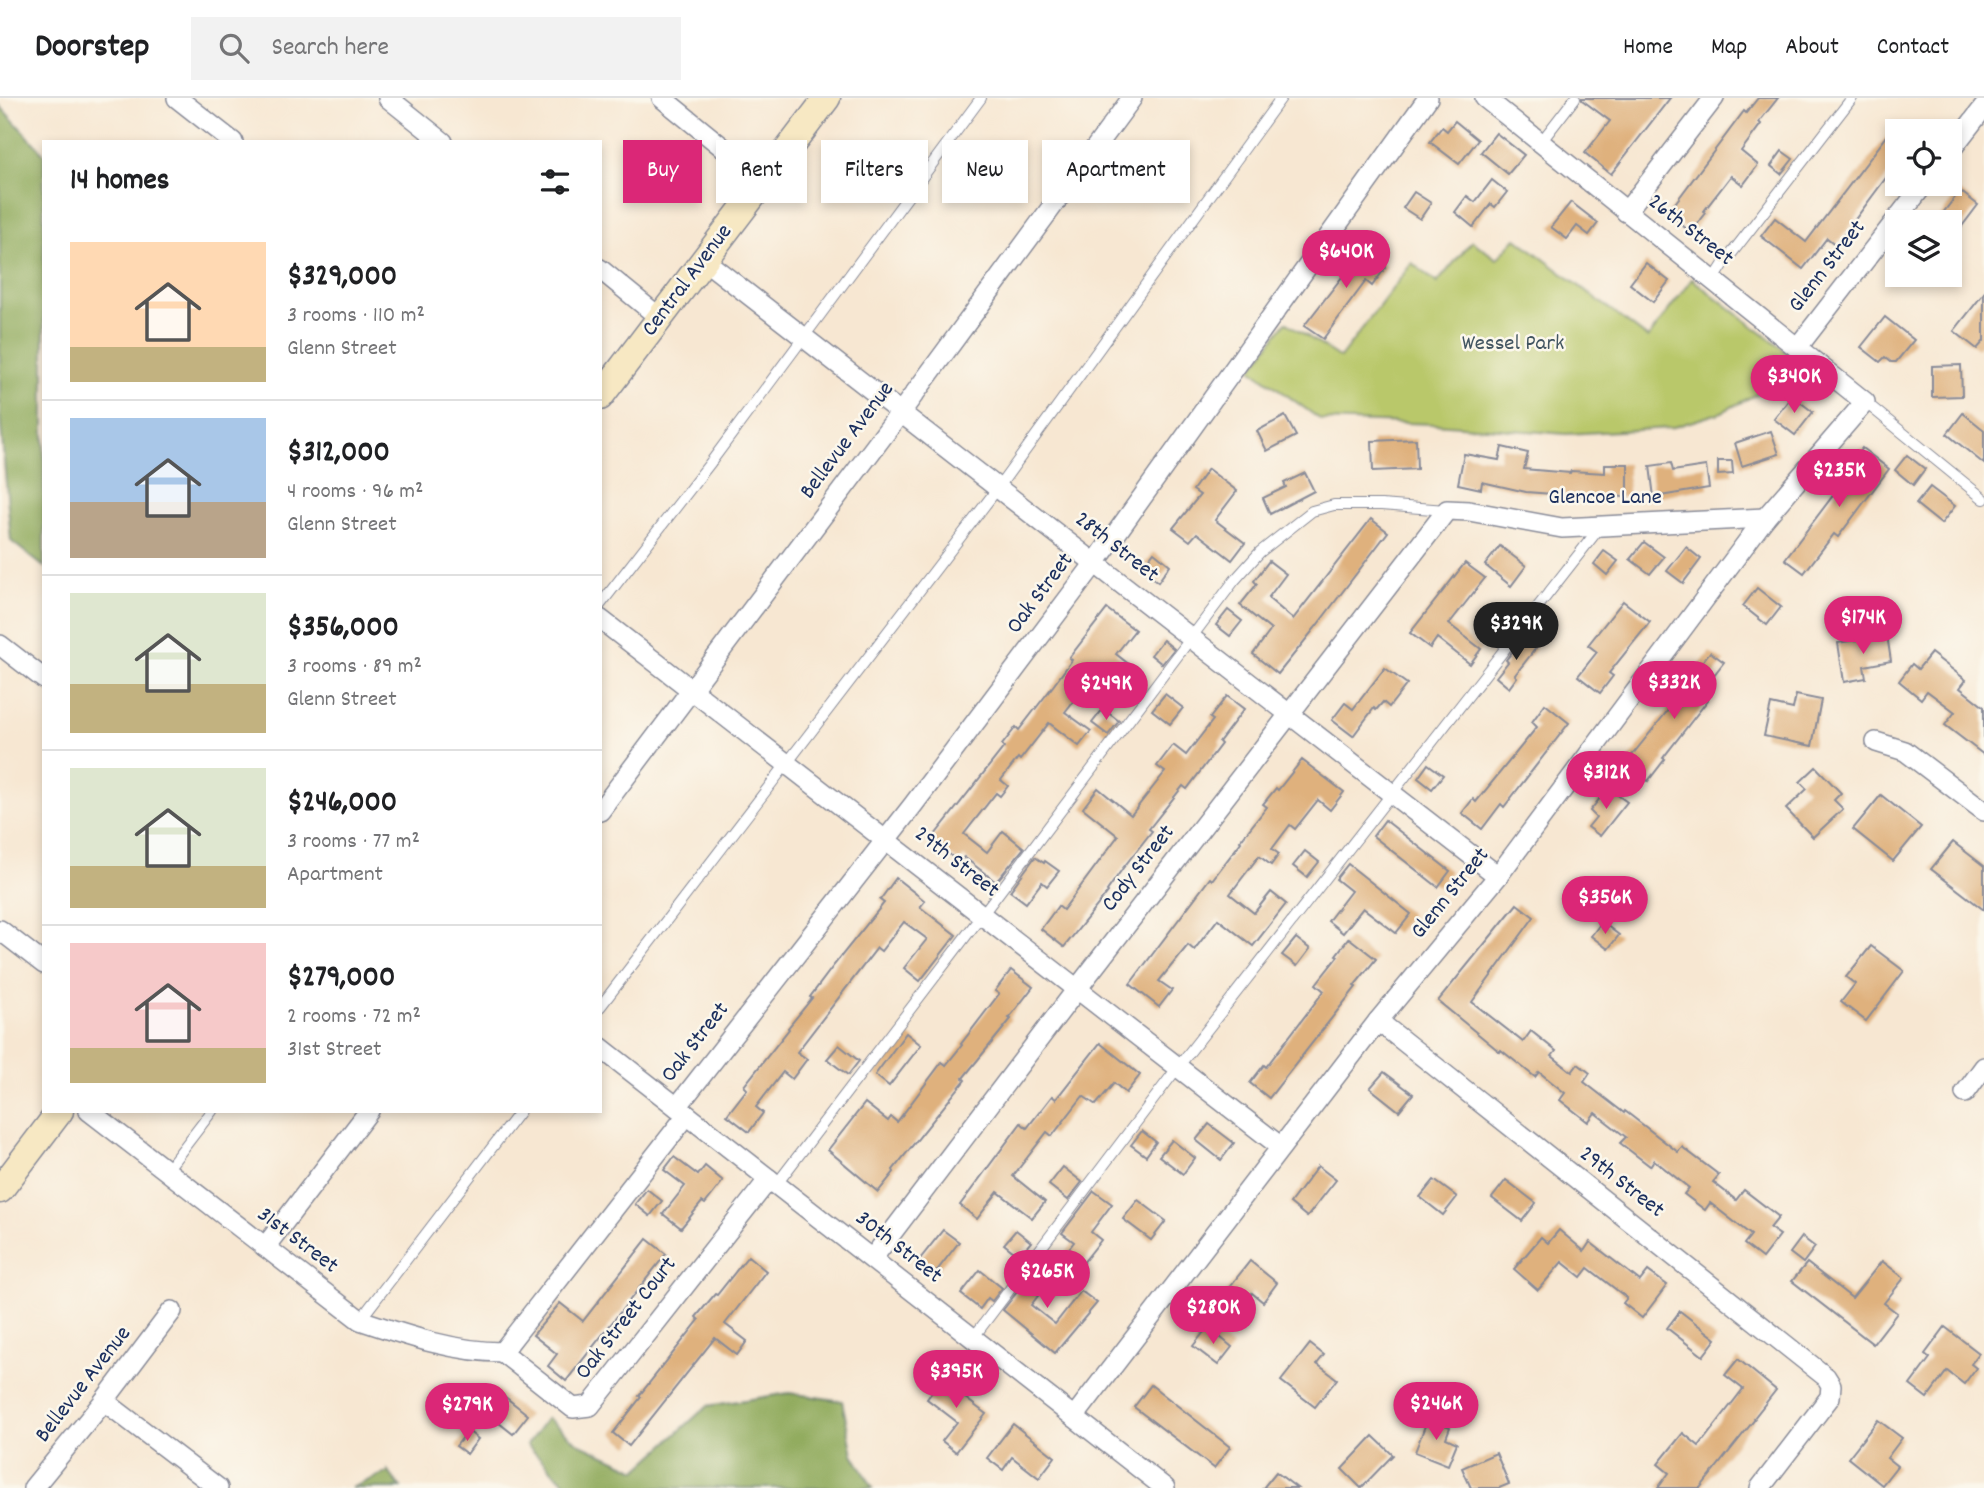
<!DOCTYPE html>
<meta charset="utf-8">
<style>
body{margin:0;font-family:Dekko,sans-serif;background:#f2f2f2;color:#202124;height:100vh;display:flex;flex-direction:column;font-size:26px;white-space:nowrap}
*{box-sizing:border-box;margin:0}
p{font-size:23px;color:#757577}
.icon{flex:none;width:38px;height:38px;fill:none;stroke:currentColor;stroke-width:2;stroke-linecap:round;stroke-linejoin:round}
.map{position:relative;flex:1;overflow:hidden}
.panel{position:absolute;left:42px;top:42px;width:560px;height:973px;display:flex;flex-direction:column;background:#fff;border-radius:0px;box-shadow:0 4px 10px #0003}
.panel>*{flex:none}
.hud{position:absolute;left:623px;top:42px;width:665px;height:63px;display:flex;gap:14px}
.buttons{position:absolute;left:1885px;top:21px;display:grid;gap:14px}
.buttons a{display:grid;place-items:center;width:77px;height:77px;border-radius:0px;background:#fff;box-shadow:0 4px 10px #0003;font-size:35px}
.price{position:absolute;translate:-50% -60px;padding:0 16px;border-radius:24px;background:#db2777;color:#fff;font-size:23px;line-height:46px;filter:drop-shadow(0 2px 4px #0008)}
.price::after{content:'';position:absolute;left:50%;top:42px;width:21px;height:16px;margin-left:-10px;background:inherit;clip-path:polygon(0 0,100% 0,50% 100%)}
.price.active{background:#222;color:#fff}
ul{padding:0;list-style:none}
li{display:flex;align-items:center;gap:21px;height:175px;padding:0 28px}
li+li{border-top:2px solid #e0e0e0}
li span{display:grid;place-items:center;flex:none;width:196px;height:140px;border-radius:0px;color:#555}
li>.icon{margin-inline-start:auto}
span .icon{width:84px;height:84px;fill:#fffc;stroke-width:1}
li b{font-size:30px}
h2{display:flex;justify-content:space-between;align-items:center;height:84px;padding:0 28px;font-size:30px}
.tag{padding:0 24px;border-radius:0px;background:#fff;box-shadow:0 4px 10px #0003;font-size:24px;line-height:63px}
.tag.active{background:#db2777;color:#fff}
header{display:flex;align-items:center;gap:42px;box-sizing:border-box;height:98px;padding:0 35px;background:#fff;border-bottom:2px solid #e0e0e0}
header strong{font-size:33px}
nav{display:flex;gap:38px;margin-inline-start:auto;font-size:24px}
.search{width:490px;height:63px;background:#f2f2f2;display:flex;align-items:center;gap:18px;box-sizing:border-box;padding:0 24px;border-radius:0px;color:#757577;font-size:26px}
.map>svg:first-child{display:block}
</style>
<header>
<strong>Doorstep</strong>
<div class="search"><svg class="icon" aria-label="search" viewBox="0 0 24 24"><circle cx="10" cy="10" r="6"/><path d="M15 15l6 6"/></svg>Search here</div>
<nav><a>Home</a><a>Map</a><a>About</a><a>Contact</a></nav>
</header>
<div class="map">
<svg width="1984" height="1390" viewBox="0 0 1984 1390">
<rect width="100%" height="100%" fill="#fbf7ec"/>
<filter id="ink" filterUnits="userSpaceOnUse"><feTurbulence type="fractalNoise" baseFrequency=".0143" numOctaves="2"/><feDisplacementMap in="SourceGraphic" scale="14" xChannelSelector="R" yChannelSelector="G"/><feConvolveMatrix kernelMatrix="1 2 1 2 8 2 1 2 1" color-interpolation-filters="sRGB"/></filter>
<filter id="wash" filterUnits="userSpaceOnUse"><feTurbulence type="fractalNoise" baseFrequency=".00686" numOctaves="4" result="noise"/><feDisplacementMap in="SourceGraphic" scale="28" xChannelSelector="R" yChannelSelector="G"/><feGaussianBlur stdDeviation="1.57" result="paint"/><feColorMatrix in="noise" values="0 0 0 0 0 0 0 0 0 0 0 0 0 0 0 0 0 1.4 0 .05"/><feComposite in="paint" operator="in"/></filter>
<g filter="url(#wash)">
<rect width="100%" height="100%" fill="#f7e7d2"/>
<path fill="#b9c86b" stroke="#6a7c64" stroke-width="2" d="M1516,140L1648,240L1692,181L1807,270L1722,314L1671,330L1566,336L1435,326L1321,322L1251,271L1286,224L1340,260L1412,165L1437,185L1472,143L1497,161Z"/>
<g fill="#92ac5f" stroke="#566e5e" stroke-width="2">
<path d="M0,8L44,56V469L11,443L0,317Z"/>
<path d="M789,1295L842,1303L853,1356L873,1390H570L527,1347L547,1320L578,1345L637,1372L707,1308Z"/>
<path d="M388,1373L401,1390H351L388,1374Z"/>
</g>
<g id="blocks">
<g fill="#dfb17d">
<path d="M1582,0H1670L1611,76L1585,55L1610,23L1582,2Z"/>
<path d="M1758,0H1778L1759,24L1761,26L1741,53L1758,67L1743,87L1731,78L1704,113L1706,115L1691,134L1667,116L1744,13L1746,15Z"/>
<path d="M1455,23L1478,42L1459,66L1430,44L1442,29L1447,33Z"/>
<path d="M1897,25V65L1836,147L1827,140L1803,171L1761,138L1775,120L1806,144Z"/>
<path d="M1496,35L1524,57L1508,76L1481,54Z"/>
<path d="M1782,53L1793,61L1781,76L1771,68Z"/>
<path d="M1492,82L1507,94L1495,109L1491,106L1473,129L1455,114L1467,98L1475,104Z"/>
<path d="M1960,93L1978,107L1950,144V124H1936Z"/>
<path d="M1414,94L1431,105L1420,121L1403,110Z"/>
<path d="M1571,104L1598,125L1589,137L1577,128L1567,141L1551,129Z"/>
<path d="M1358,146L1386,169L1372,188L1366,183L1323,241L1304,228L1349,170L1343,165Z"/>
<path d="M1646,165L1669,183L1653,204L1630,186Z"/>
<path d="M1984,195V243L1977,251L1954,233Z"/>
<path d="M1885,219L1914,242L1896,264H1891L1885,259L1880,264L1861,249Z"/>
<path d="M1961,267L1962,298L1932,299V268Z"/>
<path d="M1792,298L1813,314L1795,337L1774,321Z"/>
<path d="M1963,315L1984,332V366L1947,336Z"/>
<path d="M1285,318L1296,338L1267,353L1257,333Z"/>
<path d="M1771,333L1779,356L1742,368L1735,345Z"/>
<path d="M1416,341L1417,371L1373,373L1372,343Z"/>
<path d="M1502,349L1528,355L1524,371L1570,375L1571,373L1605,375V366H1628V399L1566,397L1526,394L1482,384L1481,391L1458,386L1464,356L1499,362Z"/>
<path d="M1862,350L1889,371L1838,439L1834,436L1804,475L1785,461L1853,371L1848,368Z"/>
<path d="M1907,357L1925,371L1913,387L1895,372Z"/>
<path d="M1718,363H1732L1733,376L1718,377Z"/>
<path d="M1671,365L1673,373L1706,368L1709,390L1654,399L1650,368Z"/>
<path d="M1208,371L1237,393L1215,422L1245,445L1232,462L1197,435L1190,443L1173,430L1200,397L1193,392Z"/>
<path d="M1305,375L1314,393L1270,416L1263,400L1286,389L1284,385Z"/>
<path d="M1930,389L1955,408L1941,426L1916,406Z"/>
<path d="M1371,421L1388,434L1315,530L1278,576L1253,556L1271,532L1240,507L1257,486L1254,483L1269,463L1286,476L1268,500L1293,521Z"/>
<path d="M1644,444L1664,459L1650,476L1630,461Z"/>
<path d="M1500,448L1526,468L1511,488L1485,467Z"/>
<path d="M1686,449L1701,461L1683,485L1667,473Z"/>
<path d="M1604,453L1618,463L1607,477L1594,466Z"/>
<path d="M1154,454L1170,467L1158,484L1141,471Z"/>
<path d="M1465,465L1485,480L1449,526L1481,551L1470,566L1437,540L1430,550L1410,535Z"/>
<path d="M1757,490L1781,509L1767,527L1743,508Z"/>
<path d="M1623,503L1650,524L1609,575L1613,578L1600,595L1578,578L1597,554L1588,547Z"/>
<path d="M1107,511L1135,532L1116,556L1145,579L1133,594L1100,569L1065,614L1091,633L1079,648L1049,625L1020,662L1018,660L1001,682L1008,688L1000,698L996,695L964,736L987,754L1003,733L1024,750L996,784L964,759L959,764L931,742L1004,649L1002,647L1016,629L1019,632L1053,588L1072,562L1069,560Z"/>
<path d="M1228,512L1242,523L1230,538L1216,527Z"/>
<path d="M1887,537L1891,563L1864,568L1866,580L1844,584L1838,545Z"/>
<path d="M1523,540L1536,550L1515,577L1517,579L1509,590L1496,579L1508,564L1506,562Z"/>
<path d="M1163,542L1174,551L1162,566L1151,557Z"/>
<path d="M1710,554L1724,564L1700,595L1708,602L1663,660L1665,661L1648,683L1625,666L1697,576L1694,574Z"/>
<path d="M1931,555L1966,582L1960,590L1984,609V657L1945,627L1955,614L1927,593L1921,601L1899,583L1912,566L1918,571Z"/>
<path d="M1385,570L1407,586L1389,609L1383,604L1376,612L1374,610L1353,638L1332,622L1345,605L1353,611Z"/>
<path d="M1165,596L1183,610L1170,626L1152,612Z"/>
<path d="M1796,597L1821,602L1812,648L1764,638L1771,606L1793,611Z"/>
<path d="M1227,598L1244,611L1219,644L1221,646L1187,691L1183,688L1149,731L1152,733L1123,770L1107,793L1108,794L1064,849L1041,831L1058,808L1063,812L1118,738L1083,710L1098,690L1131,717L1165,674L1157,668L1173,647L1186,657L1213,622L1210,620Z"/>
<path d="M1545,606L1569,625L1504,709L1501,706L1482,731L1462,715L1473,701L1476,704L1537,629L1532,624Z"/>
<path d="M1103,611L1119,623L1108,637L1092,625Z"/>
<path d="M1302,662L1344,694L1330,712L1318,702L1295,731L1290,727L1272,751L1279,756L1271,767L1259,758L1230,796L1254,815L1271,794L1286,806L1253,848L1218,821L1194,852L1188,847L1159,883L1172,892L1159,909L1130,886L1210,780L1212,782L1241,744L1240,743L1267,709L1263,706L1276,690L1278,692Z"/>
<path d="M1428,666L1443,677L1432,691L1418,680Z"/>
<path d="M1816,669L1841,695L1834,702L1843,711L1813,739L1786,711L1807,691L1800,684Z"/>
<path d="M1608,690L1627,704L1600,738L1588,729L1596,719L1590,713Z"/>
<path d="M1881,697L1921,729L1893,763L1853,731Z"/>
<path d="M1385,722L1450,773L1438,789L1373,738Z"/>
<path d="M1953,744L1984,768V812L1931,771Z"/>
<path d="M1305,753L1319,764L1307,779L1293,768Z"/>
<path d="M1035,759L1044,765L1045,763L1059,773L1047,788L1042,784L1026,805L1010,793Z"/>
<path d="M1348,766L1411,816L1396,835L1363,810L1343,835L1328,823L1351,793L1336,781Z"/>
<path d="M896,780L925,803L920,809L956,837L920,883L904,870L927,841L904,824L881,853L877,850L797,954L807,961L792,981L783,974L756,1009L763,1015L749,1034L727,1017L747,991L744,988L789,931L788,930L812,900L810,899L834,867L884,805L880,802Z"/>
<path d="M1593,780L1610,794L1591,817L1574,804Z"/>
<path d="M1517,806L1534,819L1472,904L1523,944L1531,933L1556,953L1552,958L1572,974L1578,966L1590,975L1584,984L1624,1015L1625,1013L1678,1054L1682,1049L1719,1077L1713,1084L1736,1102L1744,1092L1779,1119L1770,1130L1780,1137L1762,1160L1744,1146L1751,1137L1710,1105L1705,1112L1684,1096L1689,1090L1654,1062L1650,1068L1620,1045L1626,1039L1595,1015L1588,1024L1560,1002L1565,995L1539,974L1535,979L1501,952L1500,954L1438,903Z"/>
<path d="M1602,824L1619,837L1608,851L1591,838Z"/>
<path d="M1296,840L1310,851L1297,868L1282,857Z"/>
<path d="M1349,840L1376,861L1354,888L1356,889L1269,1000L1250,985L1264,967L1266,969L1324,893L1316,886L1338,858L1336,857Z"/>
<path d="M1871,848L1904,873L1866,923L1841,904L1855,886L1846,879Z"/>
<path d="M1011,872L1033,889L1009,920L1011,921L963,980L965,982L893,1072L894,1074L878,1094L828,1052L865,1005L888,1023L891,1019L897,1024L942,964L946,967L962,947L961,946L999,896L995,893Z"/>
<path d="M906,935L921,947L889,988L875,977Z"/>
<path d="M1100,945L1140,977L1126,995L1114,985L1096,1007L1083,998L1052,1038L1047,1034L1013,1078L1045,1104L1032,1120L998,1094L977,1121L960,1107L1021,1025L1027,1030L1052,998L1056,1001Z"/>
<path d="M839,947L859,963L848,977L827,961Z"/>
<path d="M1384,974L1413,996L1399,1013L1370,990Z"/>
<path d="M1209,1026L1234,1045L1221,1062L1196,1042Z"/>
<path d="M1142,1033L1156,1044L1146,1058L1131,1047Z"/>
<path d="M1172,1042L1195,1060L1183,1076L1159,1058Z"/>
<path d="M674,1059L698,1077L705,1068L723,1083L705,1106L702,1104L681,1130L663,1116L685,1088L664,1072Z"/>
<path d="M1318,1068L1336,1082L1307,1119L1290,1105Z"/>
<path d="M1063,1069L1082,1084L1068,1102L1049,1087Z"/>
<path d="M1434,1082L1457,1099L1443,1117L1420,1099Z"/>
<path d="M1506,1082L1536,1105L1522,1123L1492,1100Z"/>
<path d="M647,1091L662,1103L650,1118L635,1106Z"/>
<path d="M1094,1093L1112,1106L1091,1134L1101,1142L1071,1180L1055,1168L1074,1144L1062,1135Z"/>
<path d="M1138,1102L1166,1123L1151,1142L1123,1121Z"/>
<path d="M943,1132L959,1144L932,1179L916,1166Z"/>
<path d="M1016,1132L1031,1144L1019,1158L1004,1146Z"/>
<path d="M1559,1132L1584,1153L1590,1144L1640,1183L1648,1173L1667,1187L1642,1220L1623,1205L1627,1200L1588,1170L1581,1179L1562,1164L1538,1192L1514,1171L1541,1139L1548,1145Z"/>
<path d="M1802,1139L1815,1149L1803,1165L1790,1155Z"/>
<path d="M647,1141L666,1156L566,1283L548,1268L557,1256L533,1237L560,1205L583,1223Z"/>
<path d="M748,1158L766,1173L725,1226L747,1243L737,1257L715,1240L629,1348L613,1335L641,1299L639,1298L699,1222L696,1219L715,1196L717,1197Z"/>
<path d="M1042,1162L1057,1173L1031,1207L1055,1226L1081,1193L1097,1205L1055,1255L1003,1212Z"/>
<path d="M1250,1163L1277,1185L1263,1204L1252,1195L1237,1215L1220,1201Z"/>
<path d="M1882,1163L1904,1180L1884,1205L1897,1215L1873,1246L1792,1183L1807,1165L1852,1200Z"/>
<path d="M980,1172L1002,1190L992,1203L988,1200L980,1211L961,1196Z"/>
<path d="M1680,1213L1716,1241L1703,1258L1667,1230Z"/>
<path d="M1208,1229L1232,1249L1218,1267L1193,1248Z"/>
<path d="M1945,1229L1979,1255L1971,1266L1976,1270L1964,1286L1947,1273L1927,1300L1910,1287L1930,1260L1925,1256Z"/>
<path d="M1310,1246L1324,1257L1317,1266L1337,1281L1315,1309L1281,1283Z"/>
<path d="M1738,1261L1776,1292L1754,1320L1755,1321L1700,1390H1658L1669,1375L1658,1366L1683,1335L1699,1348L1743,1291L1725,1277Z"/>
<path d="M949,1271L964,1283L956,1293L986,1316L956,1354L942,1343L957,1324L927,1301Z"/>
<path d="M1151,1287L1230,1349L1214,1370L1134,1309Z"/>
<path d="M494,1290L528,1317L513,1336L479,1309Z"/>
<path d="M1428,1320L1450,1329L1446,1340L1457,1345L1448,1367L1415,1354Z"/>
<path d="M1878,1322L1902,1340L1887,1360L1897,1368L1882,1387L1848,1360Z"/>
<path d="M1013,1326L1055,1359L1039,1380L1012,1359L1003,1372L987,1360Z"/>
<path d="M468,1333L478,1341L467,1356L456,1348Z"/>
<path d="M1373,1338L1393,1357L1361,1390L1342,1371Z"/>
<path d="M1496,1355L1509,1386L1499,1390H1471L1462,1370Z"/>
<path d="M1276,1374L1297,1390H1263Z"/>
</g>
</g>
</g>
<g filter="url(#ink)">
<use href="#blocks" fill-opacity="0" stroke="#898b98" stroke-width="2"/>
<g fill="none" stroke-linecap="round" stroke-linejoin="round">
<g stroke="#898b98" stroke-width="12">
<g id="lane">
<path d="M1541,44L1575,0"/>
<path d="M1713,183L1725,164L1852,0"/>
<path d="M1865,304L1984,401"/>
<path d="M600,507L711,364L981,0"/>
<path d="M600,909L998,390L1281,0"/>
<path d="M166,1073L212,1013"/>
<path d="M776,1087L982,817L1234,483L1260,454L1312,413L1334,407H1381L1446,412"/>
<path d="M360,1222L520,1013"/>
<path d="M973,1240L1178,969L1601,428"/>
</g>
</g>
<g stroke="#898b98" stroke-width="22">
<g id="street">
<path d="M177,0L233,44"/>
<path d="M388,0L443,44"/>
<path d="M662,0L764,83"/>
<path d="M1950,53L1984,9"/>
<path d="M1626,114L1714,0"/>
<path d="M704,162L1498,778"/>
<path d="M600,171L660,220"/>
<path d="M1797,250L1924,86"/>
<path d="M600,521L1281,1049"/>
<path d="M0,547L44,581"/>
<path d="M1876,644L1905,653L1984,713"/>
<path d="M600,713L901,314L1132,0"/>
<path d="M0,832L44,866"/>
<path d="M1378,923L1826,1279L1831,1287L1830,1299L1760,1390"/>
<path d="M600,949L1165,1390"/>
<path d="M1965,995L1984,969"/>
<path d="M677,1009L913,707L1095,465L1428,0"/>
<path d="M89,1013L360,1222C405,1237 454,1254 502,1254"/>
<path d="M265,1149L369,1013"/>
<path d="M872,1161L1077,891L1447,412L1469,413L1562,430L1765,420"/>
<path d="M502,1254L573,1310L590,1308L769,1081"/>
<path d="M502,1254L687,1017"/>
<path d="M104,1303L218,1390"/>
<path d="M1074,1319L1378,923L1498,778L1765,420L1865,304L1485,0"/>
<path d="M33,1390L104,1303L172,1213"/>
</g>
</g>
<g stroke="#898b98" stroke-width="29">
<g id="secondary">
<path d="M600,299L827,0"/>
<path d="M0,1092L60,1013"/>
</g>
</g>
<use href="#lane" stroke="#fff" stroke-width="10"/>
<use href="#street" stroke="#fff" stroke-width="19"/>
<use href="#secondary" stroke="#f7e8c3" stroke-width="26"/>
</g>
</g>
<g text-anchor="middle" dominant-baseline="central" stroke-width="5" stroke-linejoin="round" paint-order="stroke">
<g font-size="23" fill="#1b2f5e" stroke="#fbf7ec">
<text transform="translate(1690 133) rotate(38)">26th Street</text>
<text transform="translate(1828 169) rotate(-52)">Glenn Street</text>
<text transform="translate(688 183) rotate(-53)">Central Avenue</text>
<text transform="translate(848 343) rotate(-53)">Bellevue Avenue</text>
<text x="1605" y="400">Glencoe Lane</text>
<text transform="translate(1116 450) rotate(38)">28th Street</text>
<text transform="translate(1041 496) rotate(-53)">Oak Street</text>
<text transform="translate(956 765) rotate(38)">29th Street</text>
<text transform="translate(1139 771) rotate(-52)">Cody Street</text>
<text transform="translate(1451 796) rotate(-51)">Glenn Street</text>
<text transform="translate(696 945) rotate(-52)">Oak Street</text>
<text transform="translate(1621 1085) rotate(38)">29th Street</text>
<text transform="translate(297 1143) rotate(37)">31st Street</text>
<text transform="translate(898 1150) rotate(38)">30th Street</text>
<text transform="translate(627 1221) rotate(-52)">Oak Street Court</text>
<text transform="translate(84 1287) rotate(-52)">Bellevue Avenue</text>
</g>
<g font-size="23" fill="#425561" stroke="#fbf7ec">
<text x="1513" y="246">Wessel Park</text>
</g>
</g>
</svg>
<div class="buttons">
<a><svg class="icon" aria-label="locate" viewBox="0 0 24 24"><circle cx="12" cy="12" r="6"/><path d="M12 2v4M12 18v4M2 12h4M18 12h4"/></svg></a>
<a><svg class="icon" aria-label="layers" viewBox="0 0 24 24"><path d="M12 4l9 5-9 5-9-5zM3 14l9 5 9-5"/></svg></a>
</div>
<b class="price" style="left:1346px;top:192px">$640K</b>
<b class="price" style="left:1794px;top:317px">$340K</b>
<b class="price" style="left:1839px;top:411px">$235K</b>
<b class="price" style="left:1863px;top:558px">$174K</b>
<b class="price active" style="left:1516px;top:564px">$329K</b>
<b class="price" style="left:1674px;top:623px">$332K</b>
<b class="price" style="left:1106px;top:624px">$249K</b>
<b class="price" style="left:1606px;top:713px">$312K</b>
<b class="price" style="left:1605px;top:838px">$356K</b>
<b class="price" style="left:1047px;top:1212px">$265K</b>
<b class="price" style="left:1213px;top:1248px">$280K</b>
<b class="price" style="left:956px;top:1312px">$395K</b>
<b class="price" style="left:1436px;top:1344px">$246K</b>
<b class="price" style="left:467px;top:1345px">$279K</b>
<div class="hud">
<a class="tag active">Buy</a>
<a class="tag">Rent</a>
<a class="tag">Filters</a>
<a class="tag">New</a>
<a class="tag">Apartment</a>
</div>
<section class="panel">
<h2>14 homes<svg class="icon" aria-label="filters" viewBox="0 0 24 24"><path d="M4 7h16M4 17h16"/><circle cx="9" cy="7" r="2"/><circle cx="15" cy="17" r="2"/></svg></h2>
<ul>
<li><span style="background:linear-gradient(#ffd9b3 75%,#c2b280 0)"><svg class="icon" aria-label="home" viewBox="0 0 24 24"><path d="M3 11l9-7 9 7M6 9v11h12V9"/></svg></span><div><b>$329,000</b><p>3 rooms · 110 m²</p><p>Glenn Street</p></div></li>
<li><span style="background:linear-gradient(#a9c7e8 60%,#b9a48a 0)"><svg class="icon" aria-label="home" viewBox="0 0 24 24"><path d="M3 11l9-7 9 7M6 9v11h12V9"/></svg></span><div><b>$312,000</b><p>4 rooms · 96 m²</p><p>Glenn Street</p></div></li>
<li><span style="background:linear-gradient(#dfe7d0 65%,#c2b280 0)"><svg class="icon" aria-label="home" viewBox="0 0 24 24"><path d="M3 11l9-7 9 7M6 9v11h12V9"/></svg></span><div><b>$356,000</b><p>3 rooms · 89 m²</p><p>Glenn Street</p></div></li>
<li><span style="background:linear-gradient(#dfe7d0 70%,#c2b280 0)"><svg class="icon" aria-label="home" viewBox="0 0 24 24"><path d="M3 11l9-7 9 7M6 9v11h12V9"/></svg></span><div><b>$246,000</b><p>3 rooms · 77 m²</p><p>Apartment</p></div></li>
<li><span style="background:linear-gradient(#f6c9c9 75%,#c2b280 0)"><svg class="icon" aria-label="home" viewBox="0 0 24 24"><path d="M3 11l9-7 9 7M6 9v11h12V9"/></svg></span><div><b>$279,000</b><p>2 rooms · 72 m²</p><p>31st Street</p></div></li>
</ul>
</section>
</div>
